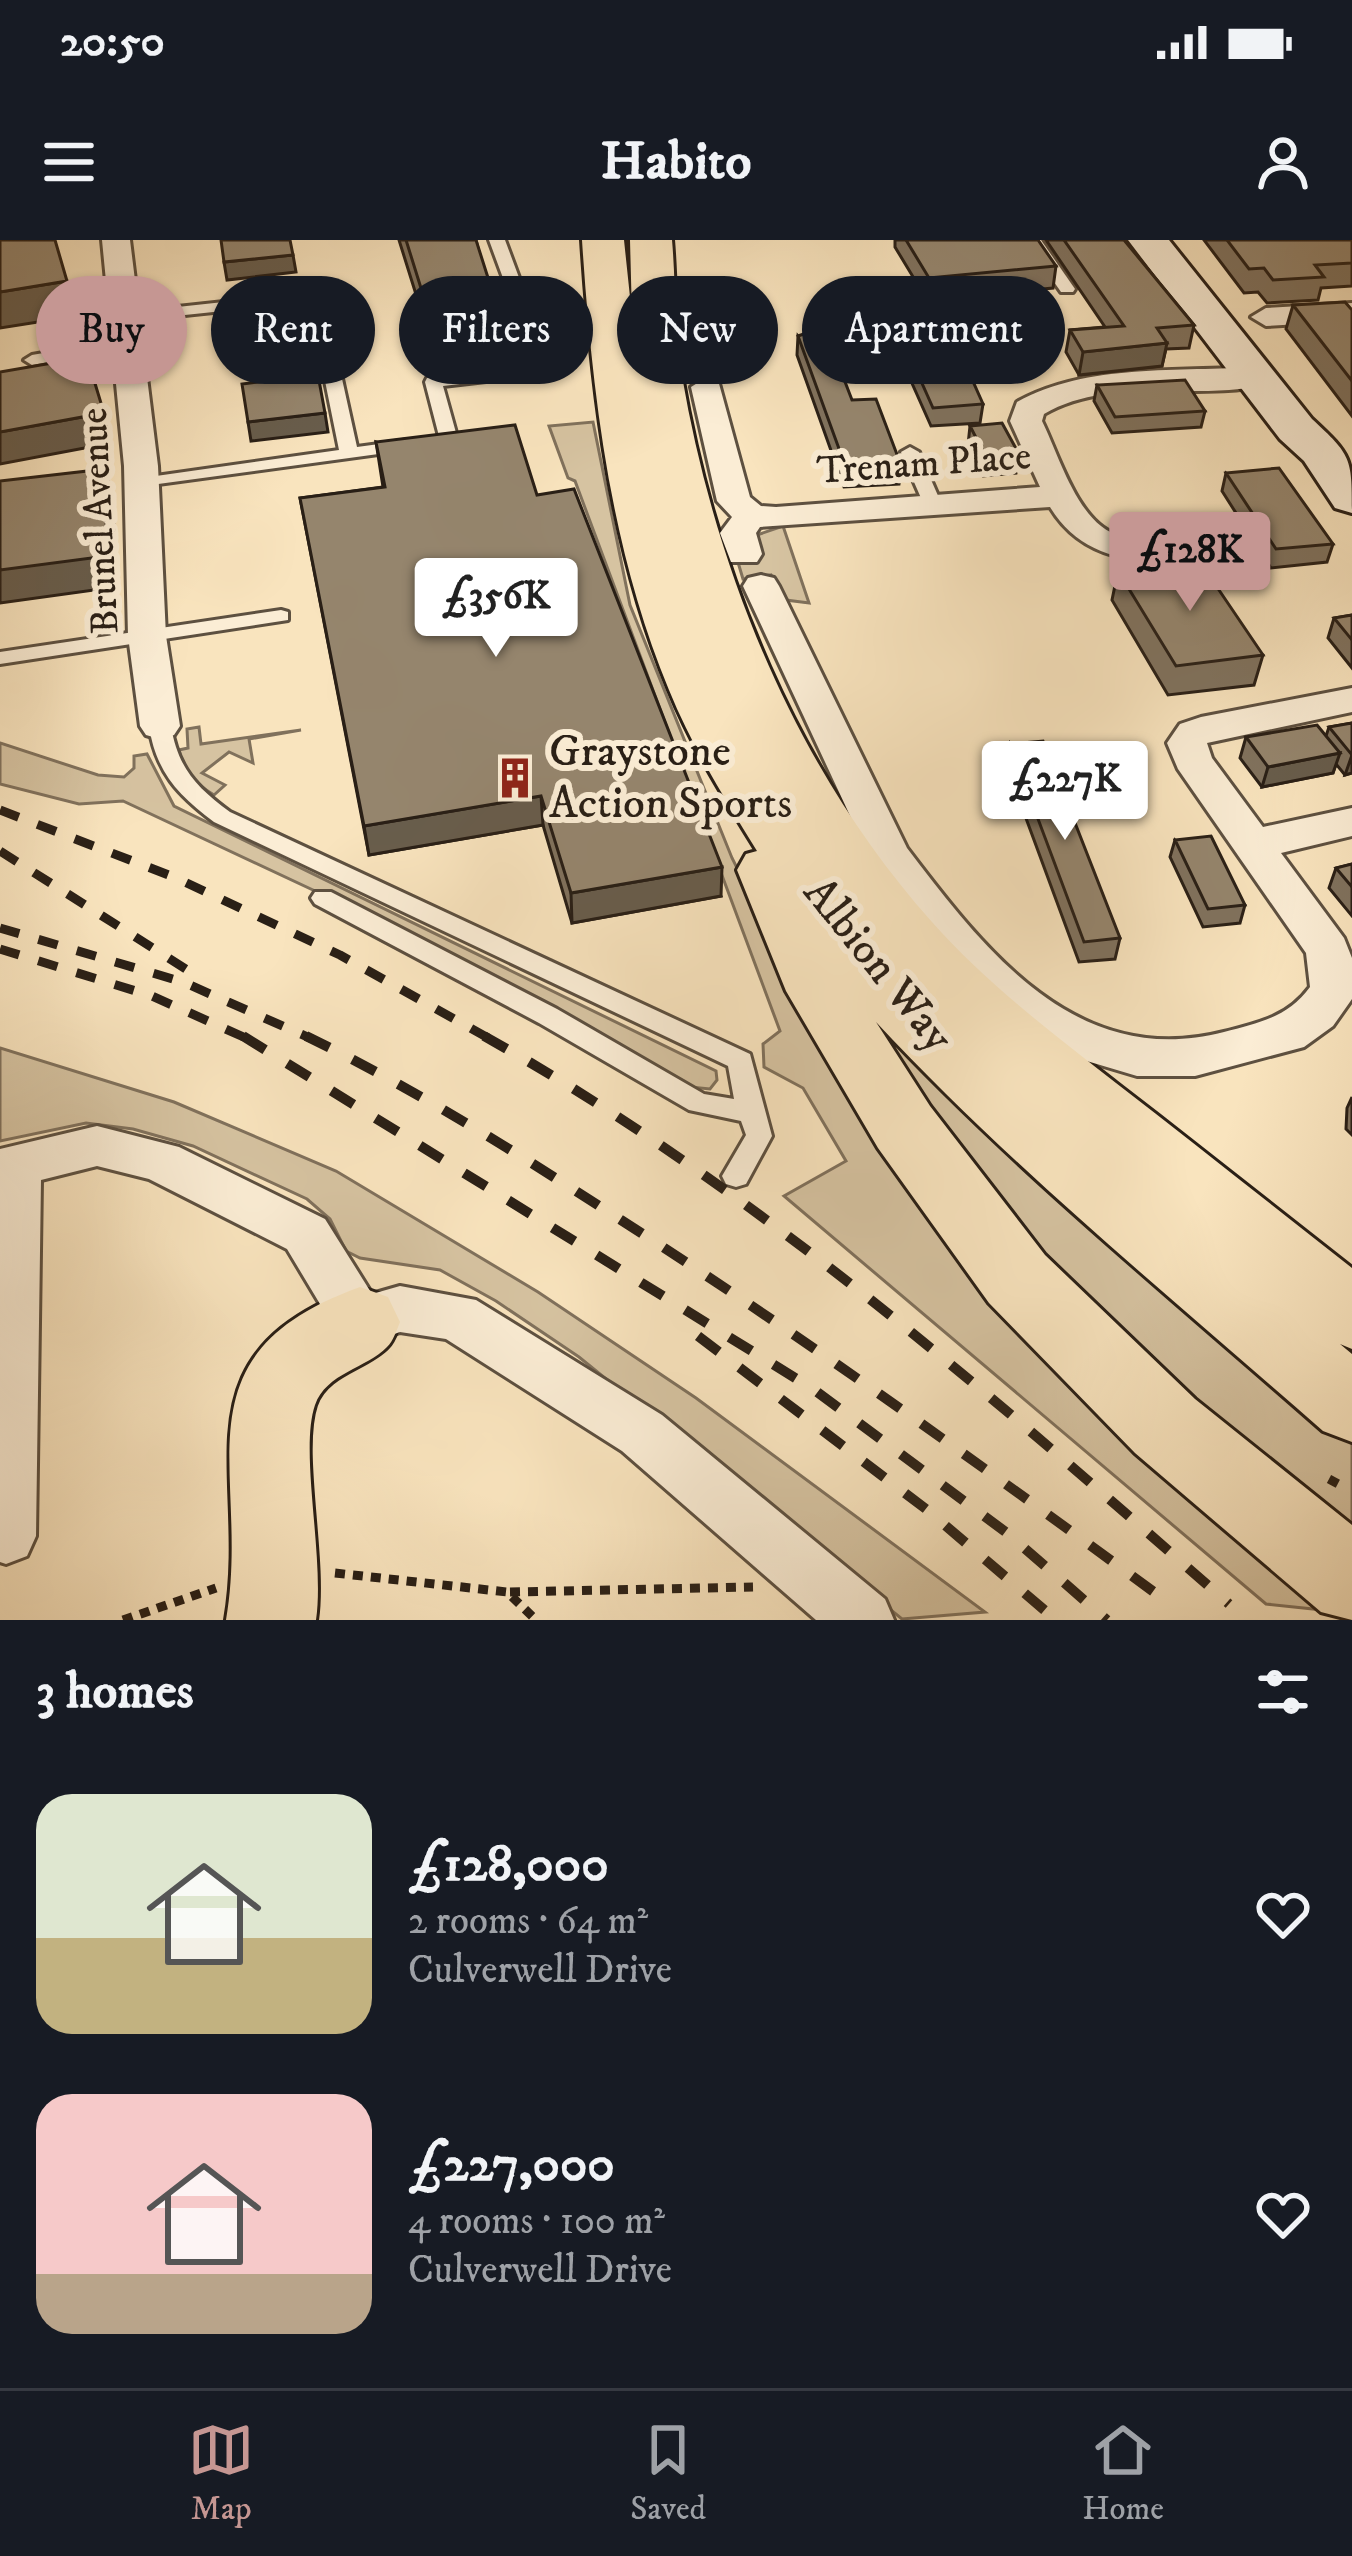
<!DOCTYPE html>
<meta charset="utf-8">
<style>
body{margin:0;font-family:"IM FELL DW Pica",serif;background:#242831;color:#f1f3f6;height:100vh;display:flex;flex-direction:column;font-size:45px;white-space:nowrap}
*{box-sizing:border-box;margin:0}
p{font-size:39px;color:#9ea1a6}
.icon{flex:none;width:66px;height:66px;fill:none;stroke:currentColor;stroke-width:2;stroke-linecap:round;stroke-linejoin:round}
.map{position:relative;height:1380px;overflow:hidden}
.sheet{display:flex;flex-direction:column;background:#171b24;flex:1}
.sheet>*{flex:none}
.hud{position:absolute;left:36px;top:36px;width:1281px;height:108px;display:flex;gap:24px}
.price{position:absolute;translate:-50% -102px;padding:0 27px;border-radius:12px;background:#fff;color:#222;font-size:39px;line-height:78px;filter:drop-shadow(0 3px 6px #0008)}
.price::after{content:'';position:absolute;left:50%;top:72px;width:36px;height:27px;margin-left:-18px;background:inherit;clip-path:polygon(0 0,100% 0,50% 100%)}
.price.current{background:#c59692;color:#111}
ul{padding:0;list-style:none}
li{display:flex;align-items:center;gap:36px;height:300px;padding:0 36px}
li span{display:grid;place-items:center;flex:none;width:336px;height:240px;border-radius:36px;color:#555}
li>.icon{margin-inline-start:auto}
span .icon{width:144px;height:144px;fill:#fffc;stroke-width:1}
li b{font-size:51px}
h2{display:flex;justify-content:space-between;align-items:center;height:144px;padding:0 36px;font-size:51px}
.pill{padding:0 42px;border-radius:54px;background:#171b24;box-shadow:0 3px 9px #0004;font-size:42px;line-height:108px}
.pill.current{background:#c59692;color:#111}
.status{display:flex;justify-content:space-between;align-items:center;height:84px;padding:0 60px;background:#171b24;direction:ltr}
.status svg{height:33px;fill:currentColor}
header{display:flex;justify-content:space-between;align-items:center;height:156px;padding:0 36px;background:#171b24;font-size:54px;font-weight:700}
.tab-bar{display:flex;justify-content:space-around;align-items:center;height:168px;border-top:3px solid #363941;background:#171b24;font-size:33px;color:#9ea1a6}
.tab-bar a{display:grid;justify-items:center;gap:6px}
.tab-bar .current{color:#c59692}
.map>svg:first-child{display:block}
</style>
<div class="status"><b>20:50</b><svg viewBox="0 0 49 12"><path d="M0 12V9h3v3zM5 12V6h3v6zM10 12V3h3v9zM15 12V0h3v12zM26 1h20v11H26zM47 4h2v5h-2z"/></svg></div>
<header><svg class="icon" aria-label="menu" viewBox="0 0 24 24"><path d="M4 6h16M4 12h16M4 18h16"/></svg>Habito<svg class="icon" aria-label="person" viewBox="0 0 24 24"><circle cx="12" cy="8" r="4"/><path d="M4 21q1-7 8-7t8 7"/></svg></header>
<div class="map">
<svg width="1352" height="1380" viewBox="0 0 1352 1380">
<rect width="100%" height="100%" fill="#f9e4be"/>
<filter id="stains"><feTurbulence type="fractalNoise" baseFrequency=".00167" numOctaves="4"/><feColorMatrix values="0 0 0 0 .2 0 0 0 0 .09 0 0 0 0 .02 0 0 0 .5 -.17"/></filter>
<radialGradient id="worn" r=".72"><stop offset=".6" stop-color="#630" stop-opacity="0"/><stop offset="1" stop-color="#630" stop-opacity=".3"/></radialGradient>
<g fill="#d6c3a1" stroke="#80715c" stroke-width="3">
<path d="M593,182L630,365L732,618L851,855L1323,1370L1266,1364L784,956L846,921L803,848L764,827L763,804L780,791L575,241L568,238L549,186Z"/>
<path d="M783,286L809,363L786,360L771,335L743,339L737,319L754,296Z"/>
<path d="M199,487L201,504L301,490L249,499L253,523L229,512L202,533L225,545L214,555C195,544 183,531 179,510L188,508L187,489Z"/>
<path d="M0,503L98,535L124,537L134,528V516L147,514L174,566L716,831L717,840L710,849L680,846L394,688L123,561L79,564L0,544Z"/>
<path d="M862,758L1352,1201V1301L1108,1098L910,849Z"/>
<path d="M0,808L174,862L336,931L538,1052L696,1158L985,1372L902,1379L579,1117L496,1061L440,1030L360,1018L346,1011L330,979L307,959L193,906L133,889L86,883L0,901Z"/>
</g>
<g fill="none" stroke-linecap="round" stroke-linejoin="round">
<g stroke="#5d5040" stroke-width="6">
<g id="lane">
<path d="M489,0H505L553,129L545,134L443,146L458,200L449,205L440,200L425,142L427,138L535,125Z"/>
<path d="M1025,0H1041L1075,49L1073,52H1061Z"/>
<path d="M316,52L324,57L357,207L409,200L418,205L415,209L136,247V239L142,238L339,210L309,62L128,81L120,76L122,73Z"/>
<path d="M130,98L138,103L136,106L32,125L24,120L32,115Z"/>
<path d="M910,207L919,212L942,265L940,269L933,271L924,265L901,212Z"/>
<path d="M281,370L288,372V380L0,424V412Z"/>
<path d="M160,479L171,486C178,528 196,547 230,572L750,814L772,896L746,944L736,947L726,944L722,936L746,895L741,881L689,870L539,783L315,664L311,658L315,652H331L557,769L704,854L734,859L728,826L214,582C178,555 156,532 149,486Z"/>
</g>
</g>
<g stroke="#5d5040" stroke-width="6">
<g id="street">
<path d="M102,0H130L158,226L166,396L180,486L174,495L160,499L146,495L140,486L128,396L124,226Z"/>
<path d="M1352,63V81L1266,86L1251,77L1266,68Z"/>
<path d="M1258,127L1269,130L1274,137L1269,144C1197,162 1111,135 1044,174L1042,181C1059,215 1079,288 1122,296C1147,301 1173,292 1199,298L1204,306L1199,314C1141,328 1082,320 1050,267L760,287L756,293L762,314L757,322H731L720,293L732,277L717,261L691,147L707,137L718,140L750,257L761,266L776,267L1040,247L1010,181L1017,162C1087,123 1180,132 1258,127Z"/>
<path d="M761,335L774,338L779,346L907,608C986,712 1077,830 1224,792C1259,783 1288,777 1310,747L1306,713L1178,529L1167,503L1180,484L1201,477L1352,448V472L1207,503L1212,518L1263,587L1352,568V596L1281,613L1344,698L1352,718V759L1333,786L1304,807L1195,836H1137L1070,816L1021,793L993,767L904,668L873,625L743,346L748,338Z"/>
<path d="M97,886L179,907L325,979L372,1054L400,1046L476,1060L662,1175L885,1359L894,1380H816L622,1211L446,1099L400,1092L360,1106L341,1099L287,1009L149,939L97,926L41,940L36,1296L27,1316L6,1324L0,1322V909Z"/>
</g>
</g>
<g stroke="#291f16" stroke-width="6">
<path id="secondary" d="M1128,0H1169L1312,179C1352,216 1352,218 1352,273L1335,268L1304,221L1280,199Z"/>
</g>
<g stroke="#291f16" stroke-width="6">
<g id="highway">
<path d="M582,0H624L632,76L630,0H672C676,45 674,91 682,136C716,334 797,531 932,682C986,743 1052,793 1116,843C1195,904 1273,966 1352,1028V1109L1340,1104L1352,1114V1202L1323,1191C1171,1057 1014,930 876,782L930,866L1045,1015L1195,1159L1352,1285V1380L1321,1372L1135,1213L989,1063L878,908L786,751L737,630L746,614L757,611C725,559 692,507 669,450C610,308 592,153 582,0Z"/>
<path d="M360,1047L388,1057L400,1082C397,1089 393,1102 387,1107C367,1128 326,1133 315,1165C299,1212 325,1319 316,1380H226C252,1231 169,1116 360,1047Z"/>
</g>
</g>
<g stroke="#291f16" stroke-width="9" stroke-dasharray="10 8" stroke-linecap="butt">
<path d="M1329,1239L1344,1247"/>
<path d="M335,1333L507,1352L536,1380"/>
<path d="M510,1352L753,1347"/>
<path d="M123,1380L216,1348"/>
</g>
<use href="#lane" fill="#fbedd5" fill-rule="evenodd"/>
<use href="#street" fill="#fbedd5" fill-rule="evenodd"/>
<use href="#secondary" fill="#fbedd5" fill-rule="evenodd"/>
<use href="#highway" fill="#f9e4be" fill-rule="evenodd"/>
<g stroke="#291f16" stroke-width="9" stroke-dasharray="20 20" stroke-linecap="butt">
<path d="M0,570L174,637L340,715L490,799"/>
<path d="M0,611L200,738"/>
<path d="M0,688L183,742L312,799"/>
<path d="M0,709L152,756L248,799"/>
</g>
<g stroke="#291f16" stroke-width="10" stroke-dasharray="26 26" stroke-linecap="butt">
<path d="M243,796L813,1149L1007,1293L1107,1380"/>
<path d="M306,796C415,849 519,914 621,980C810,1101 992,1233 1173,1366"/>
<path d="M484,796C756,948 996,1159 1229,1364"/>
<path d="M698,1096L926,1269L1056,1380"/>
</g>
</g>
<g fill="#80725e" stroke="#291f16" stroke-width="3">
<path d="M399,0H476L506,120L439,128Z"/>
<path d="M895,0H906L1056,26L1053,48L927,60L895,7Z"/>
<path d="M1046,0H1124L1194,85L1189,108L1166,109L1162,126L1079,135L1066,112L1070,90L1105,87Z"/>
<path d="M1204,0H1352V46L1321,48L1318,60L1267,63L1258,52L1244,53Z"/>
<path d="M1293,65L1352,70V176L1286,89Z"/>
<path d="M798,96L852,160L901,225L899,244L844,247L797,115Z"/>
<path d="M905,105L983,164L980,183L931,186L903,123Z"/>
<path d="M1097,145L1205,171L1201,187L1112,193L1094,161Z"/>
<path d="M970,186L1019,214L1016,233L983,236L968,205Z"/>
<path d="M376,202L537,255L721,656L572,683L543,585L369,615L300,258L383,247Z"/>
<path d="M1226,233L1333,304L1327,322L1271,328L1222,251Z"/>
<path d="M1118,331L1263,415L1254,445L1168,455L1112,360Z"/>
<path d="M1352,375V428L1328,398L1334,378Z"/>
<path d="M1352,483V533L1345,535L1336,524L1333,533L1262,547L1240,518L1246,497L1326,496L1329,487Z"/>
<path d="M1010,504L1120,698L1115,719L1079,722L1006,524Z"/>
<path d="M1175,600L1245,665L1240,683L1203,687L1170,617Z"/>
<path d="M1352,624V676L1329,648L1336,628Z"/>
<path d="M1352,857V895L1346,889L1347,868Z"/>
</g>
<g fill="#685d4c" stroke="#291f16" stroke-width="3">
<path d="M293,15L296,32L227,40L224,22Z"/>
<path d="M67,41L76,76L0,88V52Z"/>
<path d="M503,85L506,120L439,128L435,93Z"/>
<path d="M1167,103L1162,126L1079,135L1083,112Z"/>
<path d="M104,173L111,203L0,224V192Z"/>
<path d="M325,173L328,192L251,201L248,182Z"/>
<path d="M105,229L113,259L116,347L0,363V330Z"/>
<path d="M1340,513L1333,533L1262,547L1268,527Z"/>
<path d="M1352,515V533L1345,535Z"/>
<path d="M541,556L543,585L369,615L364,586Z"/>
<path d="M722,627L721,656L572,683L571,653Z"/>
</g>
<g fill="#95856d" stroke="#291f16" stroke-width="3">
<path d="M0,0H55L67,41L0,52Z"/>
<path d="M221,0H290L293,15L224,22Z"/>
<path d="M406,0H476L503,85L435,93Z"/>
<path d="M906,0H1038L1056,26L929,38Z"/>
<path d="M1064,0H1124L1194,85L1157,88L1167,103L1083,112L1070,90L1124,86Z"/>
<path d="M1227,0H1352V23L1315,25L1324,37L1273,40L1264,28L1249,29Z"/>
<path d="M1345,62L1352,70V141L1293,65Z"/>
<path d="M824,87L852,160L876,159L901,225L846,228L798,96Z"/>
<path d="M955,101L983,164L933,168L905,105Z"/>
<path d="M87,117L104,173L0,192V132Z"/>
<path d="M318,135L325,173L248,182L242,144Z"/>
<path d="M1185,140L1205,171L1115,177L1097,145Z"/>
<path d="M1002,183L1019,214L986,217L970,186Z"/>
<path d="M515,185L537,255L574,249L722,627L571,653L541,556L364,586L300,258L385,247L376,202Z"/>
<path d="M1279,228L1333,304L1276,309L1226,233Z"/>
<path d="M105,229L107,316L0,330V241Z"/>
<path d="M1200,322L1263,415L1176,426L1118,331Z"/>
<path d="M1352,375V400L1334,378Z"/>
<path d="M1352,483V515L1329,487Z"/>
<path d="M1317,485L1340,513L1268,527L1246,497Z"/>
<path d="M1043,501L1120,698L1084,702L1010,504Z"/>
<path d="M1211,596L1245,665L1208,669L1175,600Z"/>
<path d="M1352,624V647L1336,628Z"/>
</g>
<defs>
<g id="building-bare" transform="scale(3.24)"><path d="M-4-6H4V6H1V3H-1V6H-4ZM-2.5-4.3h1.7v1.8h-1.7ZM.8-4.3h1.7v1.8H.8ZM-2.5-1h1.7V.8h-1.7ZM.8-1h1.7V.8H.8Z" fill="#8f2418" stroke="#fbedd5" stroke-width="2.5" paint-order="stroke"/></g>
</defs>
<g fill-rule="evenodd">
<use href="#building-bare" x="515" y="538"/>
</g>
<g text-anchor="middle" dominant-baseline="central" stroke-width="12" stroke-linejoin="round" paint-order="stroke">
<g font-size="39" fill="#291f16" stroke="#fbedd5">
<text transform="translate(924 224) rotate(-4)">Trenam Place</text>
<text transform="translate(100 281) rotate(-93)">Brunel Avenue</text>
</g>
<g font-size="45" fill="#291f16" stroke="#fbedd5" text-anchor="start">
<text x="549" y="512">Graystone<tspan x="549" dy="52">Action Sports</tspan></text>
</g>
<g font-size="45" fill="#291f16" stroke="#fbedd5">
<text transform="translate(878 725) rotate(51)">Albion Way</text>
</g>
</g>
<rect width="100%" height="100%" filter="url(#stains)"/>
<rect width="100%" height="100%" fill="url(#worn)"/>
</svg>
<b class="price current" style="left:1190px;top:374px">£128K</b>
<b class="price" style="left:496px;top:420px">£356K</b>
<b class="price" style="left:1065px;top:603px">£227K</b>
<div class="hud">
<a class="pill current">Buy</a>
<a class="pill">Rent</a>
<a class="pill">Filters</a>
<a class="pill">New</a>
<a class="pill">Apartment</a>
</div>
</div>
<section class="sheet">
<h2>3 homes<svg class="icon" aria-label="filters" viewBox="0 0 24 24"><path d="M4 7h16M4 17h16"/><circle cx="9" cy="7" r="2"/><circle cx="15" cy="17" r="2"/></svg></h2>
<ul>
<li><span style="background:linear-gradient(#dfe7d0 60%,#c2b280 0)"><svg class="icon" aria-label="home" viewBox="0 0 24 24"><path d="M3 11l9-7 9 7M6 9v11h12V9"/></svg></span><div><b>£128,000</b><p>2 rooms · 64 m²</p><p>Culverwell Drive</p></div><svg class="icon" aria-label="heart" viewBox="0 0 24 24"><path d="M12 20l-8-8c-3-5 5-10 8-4 3-6 11-1 8 4z"/></svg></li>
<li><span style="background:linear-gradient(#f6c9c9 75%,#b9a48a 0)"><svg class="icon" aria-label="home" viewBox="0 0 24 24"><path d="M3 11l9-7 9 7M6 9v11h12V9"/></svg></span><div><b>£227,000</b><p>4 rooms · 100 m²</p><p>Culverwell Drive</p></div><svg class="icon" aria-label="heart" viewBox="0 0 24 24"><path d="M12 20l-8-8c-3-5 5-10 8-4 3-6 11-1 8 4z"/></svg></li>
</ul>
</section>
<nav class="tab-bar">
<a class="current"><svg class="icon" aria-label="map" viewBox="0 0 24 24"><path d="M3 6l6-2 6 2 6-2v14l-6 2-6-2-6 2zM9 4v14M15 6v14"/></svg>Map</a>
<a><svg class="icon" aria-label="saved" viewBox="0 0 24 24"><path d="M7 4h10v16l-5-4-5 4z"/></svg>Saved</a>
<a><svg class="icon" aria-label="home" viewBox="0 0 24 24"><path d="M3 11l9-7 9 7M6 9v11h12V9"/></svg>Home</a>
</nav>
